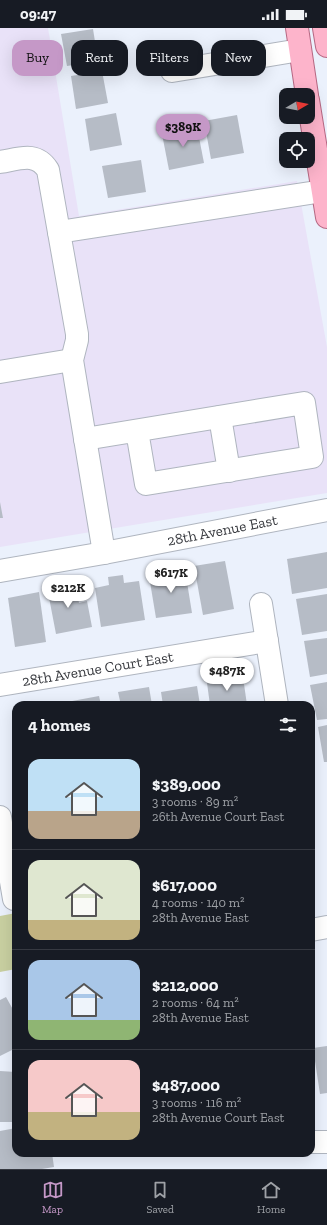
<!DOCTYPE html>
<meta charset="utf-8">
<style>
body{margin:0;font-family:"Zilla Slab",serif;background:#20242c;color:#f1f3f6;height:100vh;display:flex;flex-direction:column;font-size:15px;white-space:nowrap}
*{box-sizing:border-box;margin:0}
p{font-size:13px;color:#9ea1a6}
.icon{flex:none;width:22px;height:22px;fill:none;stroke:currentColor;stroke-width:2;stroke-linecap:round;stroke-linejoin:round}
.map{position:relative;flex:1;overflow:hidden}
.details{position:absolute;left:12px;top:673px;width:303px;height:456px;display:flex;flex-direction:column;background:#171b24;border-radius:12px;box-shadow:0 4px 16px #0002}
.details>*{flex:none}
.hud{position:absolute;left:12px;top:12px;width:303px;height:36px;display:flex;gap:8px}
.needle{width:26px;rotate:80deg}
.controls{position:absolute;left:279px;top:60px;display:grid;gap:8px}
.controls a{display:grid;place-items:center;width:36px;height:36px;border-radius:8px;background:#171b24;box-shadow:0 4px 16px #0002;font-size:20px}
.price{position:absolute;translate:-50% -34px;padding:0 9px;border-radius:14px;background:#fff;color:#222;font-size:13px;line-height:26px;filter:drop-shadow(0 1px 2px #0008)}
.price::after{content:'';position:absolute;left:50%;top:24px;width:12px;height:9px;margin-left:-6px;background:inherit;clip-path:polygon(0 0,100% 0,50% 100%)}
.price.on{background:#c598c7;color:#111}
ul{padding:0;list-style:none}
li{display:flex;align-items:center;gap:12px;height:100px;padding:0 16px}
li+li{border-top:1px solid #363941}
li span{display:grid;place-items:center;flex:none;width:112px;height:80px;border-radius:12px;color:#555}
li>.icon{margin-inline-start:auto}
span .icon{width:48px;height:48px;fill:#fffc;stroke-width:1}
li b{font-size:17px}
h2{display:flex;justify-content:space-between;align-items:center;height:48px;padding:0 16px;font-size:17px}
.tag{padding:0 14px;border-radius:12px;background:#171b24;box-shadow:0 4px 16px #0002;font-size:14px;line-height:36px}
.tag.on{background:#c598c7;color:#111}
.status{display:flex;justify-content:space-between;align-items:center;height:28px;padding:0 20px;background:#171b24;direction:ltr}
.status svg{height:11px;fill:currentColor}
.tab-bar{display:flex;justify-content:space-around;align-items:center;height:56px;border-top:1px solid #363941;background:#171b24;font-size:11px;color:#9ea1a6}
.tab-bar a{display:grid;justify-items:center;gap:2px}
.tab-bar .on{color:#c598c7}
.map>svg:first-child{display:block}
</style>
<div class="status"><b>09:47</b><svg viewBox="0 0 49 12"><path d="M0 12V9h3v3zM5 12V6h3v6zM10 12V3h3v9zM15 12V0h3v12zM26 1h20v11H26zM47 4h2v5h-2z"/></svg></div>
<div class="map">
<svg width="327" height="1141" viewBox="0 0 327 1141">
<rect width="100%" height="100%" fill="#ebf1fc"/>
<path fill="#e9e2f8" d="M0,0H48L79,188L297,153L327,319V465L0,519Z"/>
<path fill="#c9d0a1" d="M16,885V941L0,944V888Z"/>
<g fill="#b6bcc6">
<path d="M93,1L98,33L67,38L61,6Z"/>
<path d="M102,43L108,75L76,81L71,48Z"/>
<path d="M116,85L122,117L90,123L85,91Z"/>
<path d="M237,87L244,125L211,131L204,93Z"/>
<path d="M197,99L204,135L169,142L162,106Z"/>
<path d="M141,132L146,164L108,170L102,138Z"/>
<path d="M0,474L3,490H0Z"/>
<path d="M327,524V560L292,566L287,531Z"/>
<path d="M225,533L234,581L203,587L194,538Z"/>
<path d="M185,542L192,585L156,590L149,548Z"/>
<path d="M123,547L124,555L139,553L145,592L101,599L95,560L109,557L108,549Z"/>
<path d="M75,554L79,575L87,573L92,599L56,606L47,559Z"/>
<path d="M39,564L46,614L15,619L8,570Z"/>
<path d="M327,566V603L302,607L296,571Z"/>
<path d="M327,610V646L310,649L304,613Z"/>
<path d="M243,649L247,677H210L207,655Z"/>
<path d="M327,654V691L317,692L310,657Z"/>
<path d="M197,658L200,677H163L161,664Z"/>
<path d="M149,659L152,677H112L111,674L120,673L118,664Z"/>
<path d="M99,668L101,677H56V676Z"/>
<path d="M327,697V734H324L318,699Z"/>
<path d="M6,969L16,987L15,999L16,1020L0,1028V972Z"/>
<path d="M327,1018V1065L320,1066L313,1020Z"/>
<path d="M0,1043L16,1044V1094H0Z"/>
<path d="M16,1100V1125H52L54,1139L42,1141H0V1103Z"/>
</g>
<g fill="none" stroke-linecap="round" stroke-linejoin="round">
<g stroke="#afb5bf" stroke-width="24">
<g id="minor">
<path d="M172,43L300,22"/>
<path d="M0,134C19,131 36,123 48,142L77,306V312L72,332L104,525"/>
<path d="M59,204L323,163"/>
<path d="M0,344L72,332"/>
<path d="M220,389L229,443"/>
<path d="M85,411L304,375L312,429L146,456L137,403"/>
<path id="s1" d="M0,543L104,525L327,482"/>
<path d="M261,576L277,677"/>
<path id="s2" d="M0,657L267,613"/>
<path d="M0,789L14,871"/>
<path d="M311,902L327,899"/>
<path d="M311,1114H327"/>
</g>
</g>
<g stroke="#b66883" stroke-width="24">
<g id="major">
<path d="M297,0L307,67"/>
<path d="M324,0L327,18"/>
<path d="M308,72L327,189"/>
</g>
</g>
<use href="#minor" stroke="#fff" stroke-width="22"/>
<use href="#major" stroke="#fdb4cb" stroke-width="22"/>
</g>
<g text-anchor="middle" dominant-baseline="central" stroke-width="3.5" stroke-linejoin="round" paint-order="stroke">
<g font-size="15" fill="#37393e" stroke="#fefefe">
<text stroke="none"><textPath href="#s1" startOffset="226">28th Avenue East</textPath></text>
<text stroke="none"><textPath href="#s2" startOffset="99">28th Avenue Court East</textPath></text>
</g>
</g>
</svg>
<div class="controls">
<a><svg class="needle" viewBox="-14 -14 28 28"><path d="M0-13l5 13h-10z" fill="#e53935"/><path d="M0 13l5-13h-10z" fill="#9ea1a6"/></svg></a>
<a><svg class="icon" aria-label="locate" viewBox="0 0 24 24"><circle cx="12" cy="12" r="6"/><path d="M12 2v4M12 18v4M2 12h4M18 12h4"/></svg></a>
</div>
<b class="price on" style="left:183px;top:120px">$389K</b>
<b class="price" style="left:171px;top:566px">$617K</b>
<b class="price" style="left:68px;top:581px">$212K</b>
<b class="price" style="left:227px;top:664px">$487K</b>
<div class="hud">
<a class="tag on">Buy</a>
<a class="tag">Rent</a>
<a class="tag">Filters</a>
<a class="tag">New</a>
</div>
<section class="details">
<h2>4 homes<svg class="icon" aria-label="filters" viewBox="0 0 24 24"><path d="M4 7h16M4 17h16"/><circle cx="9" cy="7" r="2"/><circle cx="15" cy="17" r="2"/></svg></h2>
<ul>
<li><span style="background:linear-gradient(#bfe0f5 65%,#b9a48a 0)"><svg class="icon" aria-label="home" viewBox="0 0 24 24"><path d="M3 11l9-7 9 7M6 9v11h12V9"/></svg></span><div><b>$389,000</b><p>3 rooms · 89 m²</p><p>26th Avenue Court East</p></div></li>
<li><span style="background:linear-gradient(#dfe7d0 75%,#c2b280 0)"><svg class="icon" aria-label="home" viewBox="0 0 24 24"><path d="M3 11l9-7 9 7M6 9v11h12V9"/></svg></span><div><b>$617,000</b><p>4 rooms · 140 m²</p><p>28th Avenue East</p></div></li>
<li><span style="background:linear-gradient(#a9c7e8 75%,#8fb573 0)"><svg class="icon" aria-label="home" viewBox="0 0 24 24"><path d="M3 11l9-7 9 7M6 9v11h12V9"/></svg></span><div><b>$212,000</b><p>2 rooms · 64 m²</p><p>28th Avenue East</p></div></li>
<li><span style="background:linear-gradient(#f6c9c9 65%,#c2b280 0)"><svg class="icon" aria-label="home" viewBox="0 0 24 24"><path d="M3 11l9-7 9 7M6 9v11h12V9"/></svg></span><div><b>$487,000</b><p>3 rooms · 116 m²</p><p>28th Avenue Court East</p></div></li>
</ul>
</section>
</div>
<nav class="tab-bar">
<a class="on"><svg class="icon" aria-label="map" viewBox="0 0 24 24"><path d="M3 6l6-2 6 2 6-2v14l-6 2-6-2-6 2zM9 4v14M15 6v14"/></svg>Map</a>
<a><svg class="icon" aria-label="saved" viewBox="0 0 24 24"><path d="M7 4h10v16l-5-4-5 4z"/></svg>Saved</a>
<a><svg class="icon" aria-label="home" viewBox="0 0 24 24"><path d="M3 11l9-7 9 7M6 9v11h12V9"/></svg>Home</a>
</nav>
